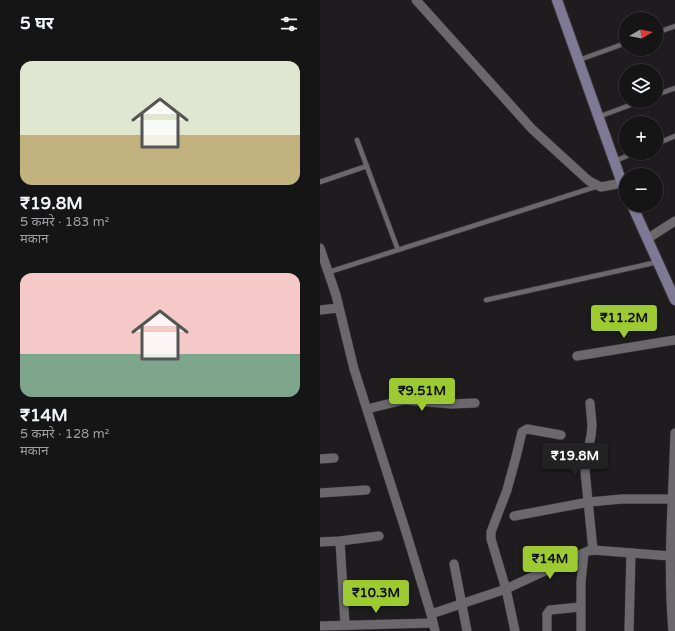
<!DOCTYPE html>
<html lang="hi">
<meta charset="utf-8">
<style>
body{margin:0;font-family:"Varela Round","Noto Sans Devanagari",sans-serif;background:#232223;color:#f1f3f6;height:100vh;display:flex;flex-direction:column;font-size:15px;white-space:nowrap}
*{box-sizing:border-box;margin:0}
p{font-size:13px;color:#9e9fa1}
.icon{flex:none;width:22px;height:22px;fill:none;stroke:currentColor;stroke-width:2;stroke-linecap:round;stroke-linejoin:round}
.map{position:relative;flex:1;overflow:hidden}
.sheet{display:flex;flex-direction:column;background:#161516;width:320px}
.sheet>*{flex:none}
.needle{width:26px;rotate:81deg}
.controls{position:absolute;left:299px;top:12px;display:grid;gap:8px}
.controls a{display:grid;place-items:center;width:44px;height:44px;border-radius:50%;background:#161516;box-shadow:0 1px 3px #0004,0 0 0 1px #353435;font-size:20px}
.price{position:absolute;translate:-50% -34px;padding:0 9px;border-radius:4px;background:#9dca30;color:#111;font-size:13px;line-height:26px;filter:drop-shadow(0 1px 2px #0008)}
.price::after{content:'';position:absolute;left:50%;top:24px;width:12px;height:9px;margin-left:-6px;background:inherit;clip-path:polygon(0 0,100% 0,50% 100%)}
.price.selected{background:#222;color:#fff}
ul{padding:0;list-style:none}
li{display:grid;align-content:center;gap:8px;height:212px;padding:0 20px}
li span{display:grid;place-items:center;height:124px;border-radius:12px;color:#555}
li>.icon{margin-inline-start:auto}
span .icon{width:72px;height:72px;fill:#fffc;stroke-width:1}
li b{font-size:17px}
h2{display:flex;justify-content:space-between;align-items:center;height:48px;padding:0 20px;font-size:17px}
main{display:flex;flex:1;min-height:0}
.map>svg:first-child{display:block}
</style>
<main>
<section class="sheet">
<h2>5 घर<svg class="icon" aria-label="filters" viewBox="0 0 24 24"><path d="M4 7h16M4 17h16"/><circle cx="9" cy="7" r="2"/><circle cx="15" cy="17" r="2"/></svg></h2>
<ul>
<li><span style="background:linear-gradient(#dfe7d0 60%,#c2b280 0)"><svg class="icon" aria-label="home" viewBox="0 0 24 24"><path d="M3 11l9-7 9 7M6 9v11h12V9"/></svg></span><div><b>₹19.8M</b><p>5 कमरे · 183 m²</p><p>मकान</p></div></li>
<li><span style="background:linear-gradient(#f6c9c9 65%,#7fa58c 0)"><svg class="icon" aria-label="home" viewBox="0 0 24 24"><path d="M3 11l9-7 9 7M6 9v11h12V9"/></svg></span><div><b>₹14M</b><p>5 कमरे · 128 m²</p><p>मकान</p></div></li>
</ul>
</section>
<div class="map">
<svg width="355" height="631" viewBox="0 0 355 631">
<rect width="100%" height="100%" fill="#1e1c1e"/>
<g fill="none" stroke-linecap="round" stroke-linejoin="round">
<g stroke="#393839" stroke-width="6">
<g id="lane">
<path d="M336,33L355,26"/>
<path d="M259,60L306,43"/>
<path d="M336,95L355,88"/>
<path d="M278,117L321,101"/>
<path d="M37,140L78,250"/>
<path d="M336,144L355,136"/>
<path d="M295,161L314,153"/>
<path d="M0,182L47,166"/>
<path d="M9,272L278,186"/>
<path d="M166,300L338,262"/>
</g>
</g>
<g stroke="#393839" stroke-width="10">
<g id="street">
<path d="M96,0L212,129L269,181L281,187L302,183"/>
<path d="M327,239L355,221"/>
<path d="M0,248L16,295L34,369L86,532L111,614L115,631"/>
<path d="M0,310L18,308"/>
<path d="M257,356L355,340"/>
<path d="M270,403L272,425L271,436L266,458L265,471L273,550"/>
<path d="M47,409L84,400L132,404L155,403"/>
<path d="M0,459L14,458"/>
<path d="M0,493L46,490"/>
<path d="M194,516L269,502L302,499H353"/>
<path d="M20,541L25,625"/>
<path d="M0,542L20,541L59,536"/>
<path d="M134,564L147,631"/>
<path d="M111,614L186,589L268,551L273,550L350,556"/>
<path d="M0,626L113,623"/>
<path d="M195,631L186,589L171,539V532L187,490L196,457L202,432L207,429L241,435"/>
<path d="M227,631V614L230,610L260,607"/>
<path d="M261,631V582L264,553"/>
<path d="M309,631L311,553"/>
<path d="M353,631C347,565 353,499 355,433"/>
</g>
</g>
<g stroke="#393839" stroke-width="12">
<g id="secondary">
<path d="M237,0L302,183L306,192"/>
<path d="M312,205L355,300"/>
</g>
</g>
<use href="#lane" stroke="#6a686b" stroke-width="4.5"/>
<use href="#street" stroke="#6a686b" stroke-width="9"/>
<use href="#secondary" stroke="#7e7a96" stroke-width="10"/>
</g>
</svg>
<div class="controls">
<a><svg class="needle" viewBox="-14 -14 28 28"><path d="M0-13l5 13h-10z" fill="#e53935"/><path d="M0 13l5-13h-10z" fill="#9e9fa1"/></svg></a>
<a><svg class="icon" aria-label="layers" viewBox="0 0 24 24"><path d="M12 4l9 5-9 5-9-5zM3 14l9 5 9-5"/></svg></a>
<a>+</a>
<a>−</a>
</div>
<b class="price" style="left:304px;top:339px">₹11.2M</b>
<b class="price" style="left:102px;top:412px">₹9.51M</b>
<b class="price selected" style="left:255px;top:477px">₹19.8M</b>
<b class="price" style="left:230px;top:580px">₹14M</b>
<b class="price" style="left:56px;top:614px">₹10.3M</b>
</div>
</main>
